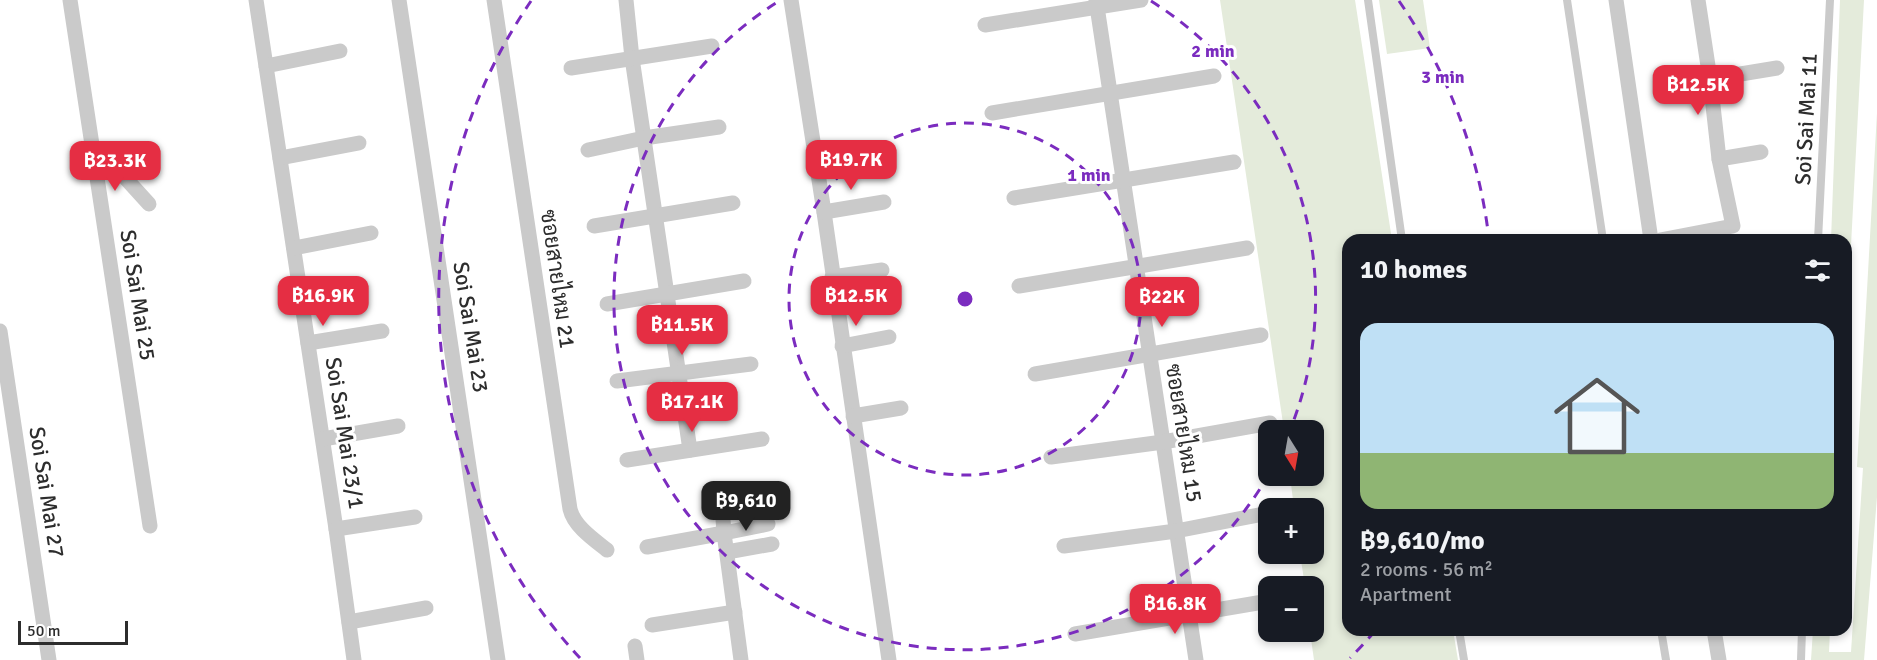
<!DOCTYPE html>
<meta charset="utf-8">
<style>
body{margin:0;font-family:Signika,Sarabun,sans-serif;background:#20242c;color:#f1f3f6;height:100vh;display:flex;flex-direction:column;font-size:22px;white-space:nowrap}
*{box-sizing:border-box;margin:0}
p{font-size:20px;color:#9ea1a6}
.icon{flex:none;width:33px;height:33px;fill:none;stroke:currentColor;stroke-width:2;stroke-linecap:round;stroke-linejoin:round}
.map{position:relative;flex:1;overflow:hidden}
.drawer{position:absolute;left:1342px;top:234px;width:510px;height:402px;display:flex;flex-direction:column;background:#171b24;border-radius:18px;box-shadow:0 3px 9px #0003}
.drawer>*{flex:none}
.needle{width:39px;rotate:169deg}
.tools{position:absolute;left:1258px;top:420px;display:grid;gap:12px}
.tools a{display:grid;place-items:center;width:66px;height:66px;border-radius:12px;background:#171b24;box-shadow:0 3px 9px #0003;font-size:30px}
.scale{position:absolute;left:18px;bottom:15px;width:110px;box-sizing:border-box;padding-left:6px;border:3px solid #2d2d2d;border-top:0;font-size:16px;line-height:21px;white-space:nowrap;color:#2d2d2d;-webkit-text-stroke:4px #fff;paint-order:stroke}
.price{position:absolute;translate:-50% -51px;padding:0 14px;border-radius:12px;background:#e52e43;color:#fff;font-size:20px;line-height:39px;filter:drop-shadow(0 2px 3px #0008)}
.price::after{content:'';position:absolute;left:50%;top:36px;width:18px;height:14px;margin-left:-9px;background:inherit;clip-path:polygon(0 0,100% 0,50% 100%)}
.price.selected{background:#222;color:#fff}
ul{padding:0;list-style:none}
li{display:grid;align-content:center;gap:12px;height:318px;padding:0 18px}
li+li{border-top:2px solid #363941}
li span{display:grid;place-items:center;height:186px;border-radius:18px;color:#555}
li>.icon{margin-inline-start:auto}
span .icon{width:108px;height:108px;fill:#fffc;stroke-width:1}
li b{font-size:26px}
h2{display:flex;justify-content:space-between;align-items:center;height:72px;padding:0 18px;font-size:26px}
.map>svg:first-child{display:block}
</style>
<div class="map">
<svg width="1877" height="660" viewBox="0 0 1877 660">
<rect width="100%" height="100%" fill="#fff"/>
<g fill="#e4ebdb">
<path d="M1220,0H1355L1392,240H1348V630H1453L1458,660H1314L1310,632H1314V586H1305L1300,554H1314V508H1294L1290,476H1314V430H1284Z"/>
<path d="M1379,0H1423L1430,48L1387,54Z"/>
<path d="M1840,0H1864L1847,321L1846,240H1831Z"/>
<path d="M1877,113V497L1864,660H1811L1813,630H1830L1829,652H1851L1863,468L1857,467Z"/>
</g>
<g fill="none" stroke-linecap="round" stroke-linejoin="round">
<g stroke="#cacaca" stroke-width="8">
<path d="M1368,0L1402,240"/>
<path d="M1567,0L1603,240"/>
<path d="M1818,240L1830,0"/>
<path d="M1459,630L1464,660"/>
<path d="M1661,630L1666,660"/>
<path d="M1801,660L1802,630"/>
</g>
<g stroke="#cacaca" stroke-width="15">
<path d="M70,0L150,526"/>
<path d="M256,0L336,529L354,660"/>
<path d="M399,0L498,660"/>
<path d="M494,0L570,509C574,526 593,539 607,550"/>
<path d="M626,0L632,58L690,450"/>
<path d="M791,0L824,212L889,660"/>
<path d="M1096,0L1196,660"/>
<path d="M1616,0L1651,240"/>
<path d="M985,25L1141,0"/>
<path d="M266,66L340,51"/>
<path d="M571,68L712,46"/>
<path d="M1710,79L1777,68"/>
<path d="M992,113L1214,76"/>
<path d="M588,150L644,138L719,127"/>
<path d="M280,158L359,143"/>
<path d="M1719,159L1761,152"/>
<path d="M95,161L119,171L149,204"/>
<path d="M1014,198L1234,162"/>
<path d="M824,212L884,202"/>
<path d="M594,226L733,203"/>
<path d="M1660,240L1733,226L1719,159L1710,79L1698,0"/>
<path d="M294,248L371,233"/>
<path d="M832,277L882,270"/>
<path d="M1019,286L1247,248"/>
<path d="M607,304L744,281"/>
<path d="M0,331L49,660"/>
<path d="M308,343L382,331"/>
<path d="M842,346L889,337"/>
<path d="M1035,374L1261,335"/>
<path d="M617,381L751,364"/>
<path d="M853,416L901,408"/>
<path d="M323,439L398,426"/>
<path d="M1051,457L1163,442L1270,423"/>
<path d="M627,460L762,439"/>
<path d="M723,519L724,533L768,524"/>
<path d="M336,529L415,517"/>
<path d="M1064,546L1176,531L1269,513"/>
<path d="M647,547L724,533L741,660"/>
<path d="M727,552L772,544"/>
<path d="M349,622L426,608"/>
<path d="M652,625L735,612"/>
<path d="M1714,630L1719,660"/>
<path d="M1075,634L1269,601"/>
<path d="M635,646L637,660"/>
</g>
</g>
<g fill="none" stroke="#7b2cbf" stroke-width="3" stroke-dasharray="10 8">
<circle cx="965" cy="299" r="176"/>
<path d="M1269 474A351 351 0 1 1 779 1M1151 1A351 351 0 0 1 1290 430"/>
<path d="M1375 631A527 527 0 0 1 1350 658M580 658A527 527 0 0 1 531 1M1399 1A527 527 0 0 1 1489 239"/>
</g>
<g text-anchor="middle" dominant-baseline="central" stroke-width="6" stroke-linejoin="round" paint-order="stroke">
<g font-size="22" fill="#2d2d2d" stroke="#fff">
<text transform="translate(1806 119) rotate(-87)">Soi Sai Mai 11</text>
<text transform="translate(558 279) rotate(82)">ซอยสายไหม 21</text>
<text transform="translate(138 295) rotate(81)">Soi Sai Mai 25</text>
<text transform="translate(471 327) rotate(81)">Soi Sai Mai 23</text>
<text transform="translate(345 433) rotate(81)">Soi Sai Mai 23/1</text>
<text transform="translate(1184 433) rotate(81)">ซอยสายไหม 15</text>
<text transform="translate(47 492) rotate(81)">Soi Sai Mai 27</text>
</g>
</g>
<circle cx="965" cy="299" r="9" fill="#7b2cbf" stroke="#fff" stroke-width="3"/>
<g font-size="18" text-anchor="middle" font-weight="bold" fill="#7b2cbf" stroke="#fff" stroke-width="6" stroke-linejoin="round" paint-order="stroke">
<text x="1213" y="57">2 min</text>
<text x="1443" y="83">3 min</text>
<text x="1089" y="181">1 min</text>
</g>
</svg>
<div class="tools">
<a><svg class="needle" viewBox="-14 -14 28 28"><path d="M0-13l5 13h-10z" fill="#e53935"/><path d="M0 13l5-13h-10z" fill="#9ea1a6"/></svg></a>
<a>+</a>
<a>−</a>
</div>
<div class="scale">50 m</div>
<b class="price" style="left:1698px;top:116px">฿12.5K</b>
<b class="price" style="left:851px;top:191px">฿19.7K</b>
<b class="price" style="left:115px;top:192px">฿23.3K</b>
<b class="price" style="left:323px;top:327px">฿16.9K</b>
<b class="price" style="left:856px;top:327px">฿12.5K</b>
<b class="price" style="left:1162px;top:328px">฿22K</b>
<b class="price" style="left:682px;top:356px">฿11.5K</b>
<b class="price" style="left:692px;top:433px">฿17.1K</b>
<b class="price selected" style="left:746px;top:532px">฿9,610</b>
<b class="price" style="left:1175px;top:635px">฿16.8K</b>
<section class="drawer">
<h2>10 homes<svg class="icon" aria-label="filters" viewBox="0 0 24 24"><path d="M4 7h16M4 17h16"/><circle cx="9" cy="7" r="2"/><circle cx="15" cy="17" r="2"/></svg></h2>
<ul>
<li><span style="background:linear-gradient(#bfe0f5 70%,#8fb573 0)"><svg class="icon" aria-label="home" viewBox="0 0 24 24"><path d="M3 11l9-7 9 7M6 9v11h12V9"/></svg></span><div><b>฿9,610/mo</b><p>2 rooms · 56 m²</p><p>Apartment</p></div></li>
</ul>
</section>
</div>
